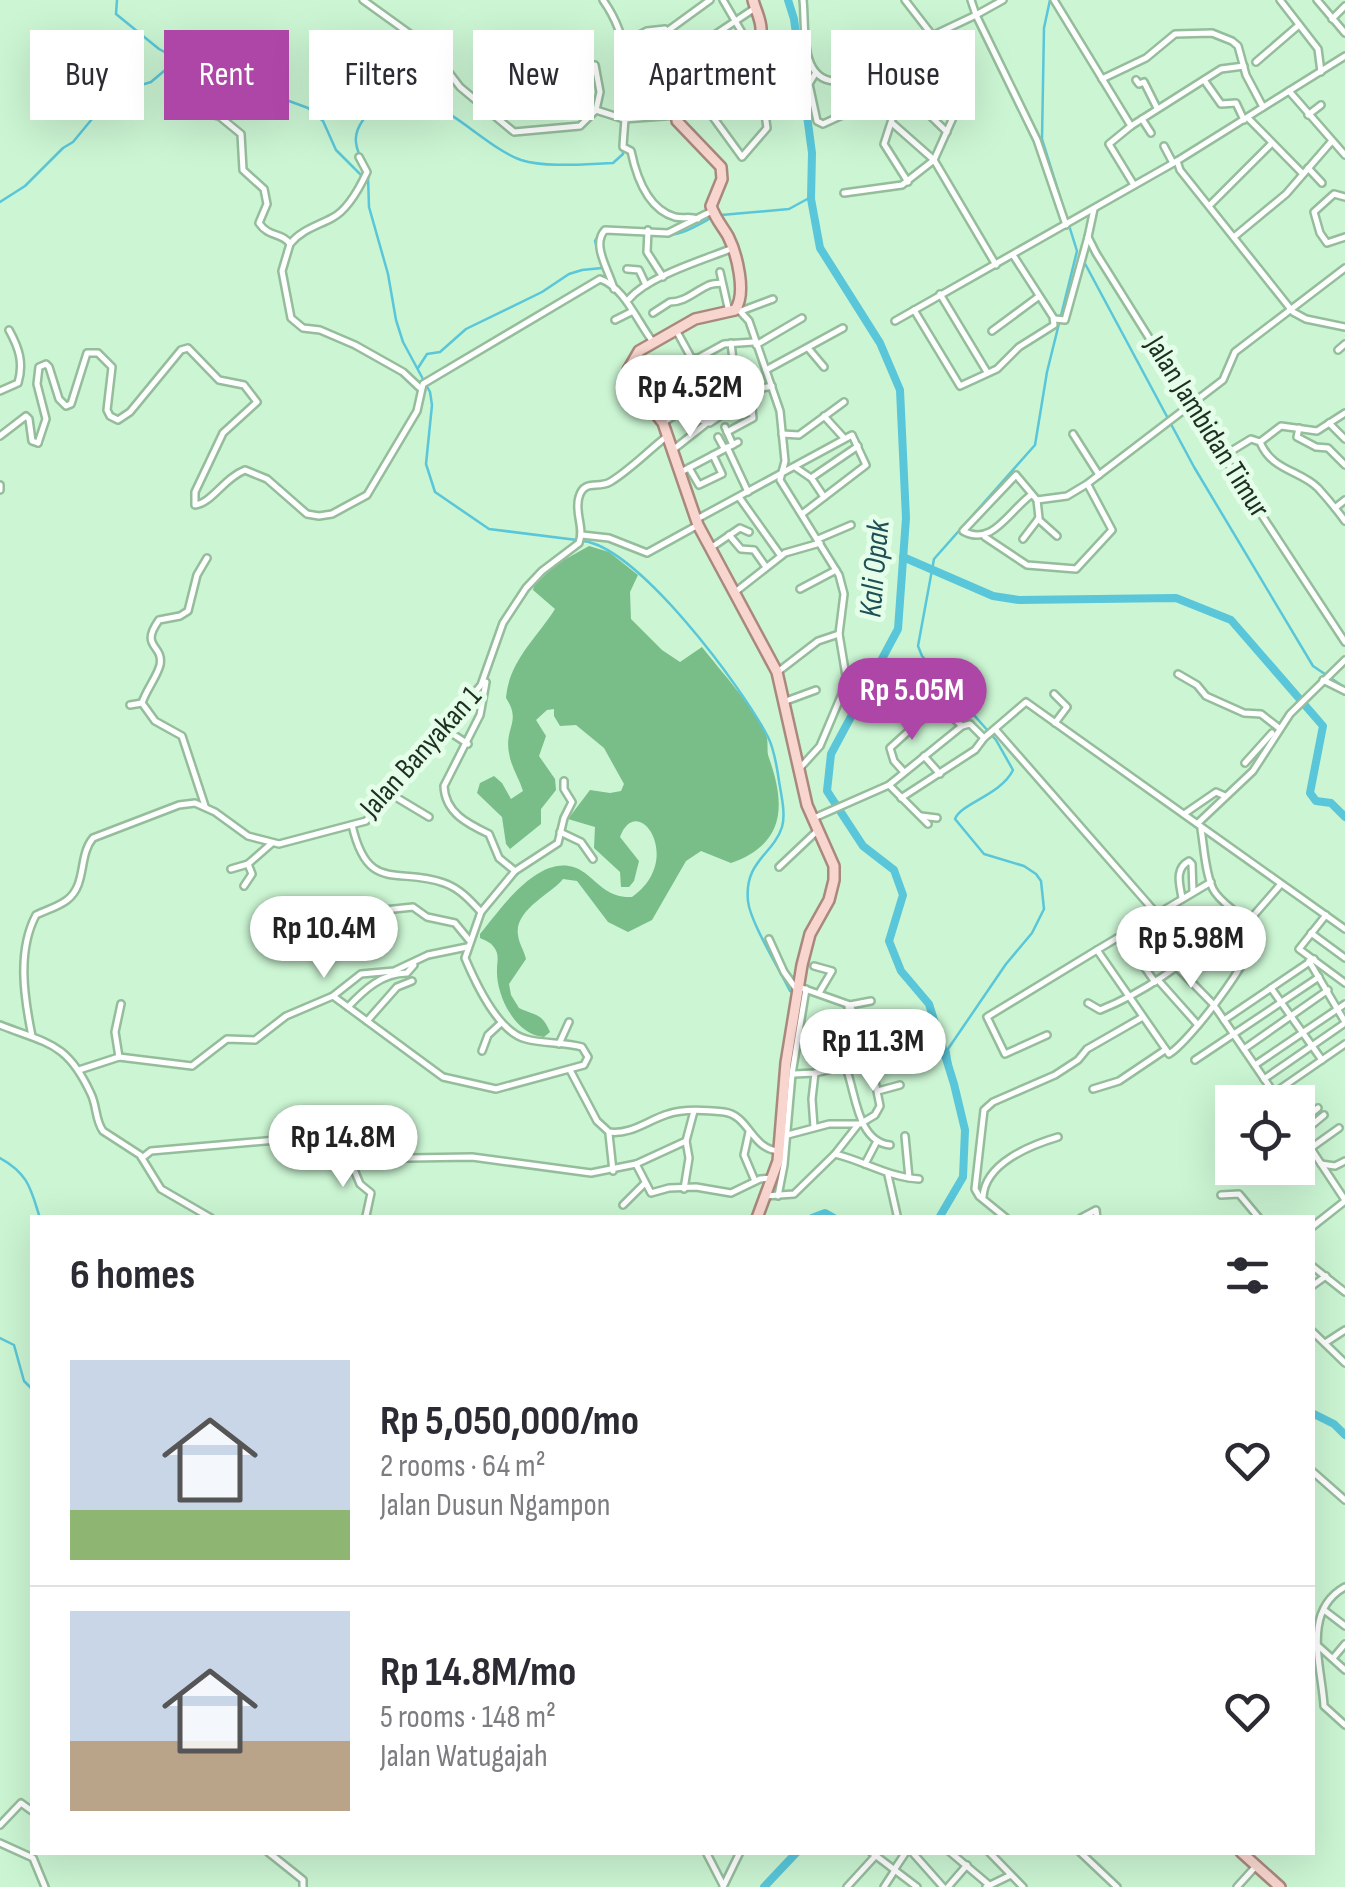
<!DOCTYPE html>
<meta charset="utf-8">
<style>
body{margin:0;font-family:"Sofia Sans Condensed",sans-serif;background:#f7f7f7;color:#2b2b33;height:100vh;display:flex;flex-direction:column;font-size:38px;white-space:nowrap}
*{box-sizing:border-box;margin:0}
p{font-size:32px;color:#7c7c81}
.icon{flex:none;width:55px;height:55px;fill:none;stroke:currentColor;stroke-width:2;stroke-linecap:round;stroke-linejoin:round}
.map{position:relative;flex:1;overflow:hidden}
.sheet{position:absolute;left:30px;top:1215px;width:1285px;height:640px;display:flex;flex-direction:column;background:#fff;border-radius:0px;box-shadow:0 10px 40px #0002}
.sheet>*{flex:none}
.hud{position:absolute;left:30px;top:30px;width:1285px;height:90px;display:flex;gap:20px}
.controls{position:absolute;left:1215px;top:1085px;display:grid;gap:20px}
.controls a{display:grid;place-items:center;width:100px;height:100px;border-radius:0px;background:#fff;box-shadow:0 10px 40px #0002;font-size:50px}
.price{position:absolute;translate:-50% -85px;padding:0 22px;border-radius:35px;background:#fff;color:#222;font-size:32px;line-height:65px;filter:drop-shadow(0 2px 5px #0008)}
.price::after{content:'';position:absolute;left:50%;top:60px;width:30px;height:22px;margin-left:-15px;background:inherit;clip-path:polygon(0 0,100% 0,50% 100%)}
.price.on{background:#ae46a8;color:#fff}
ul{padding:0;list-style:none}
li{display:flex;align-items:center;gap:30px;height:250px;padding:0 40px}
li+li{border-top:2px solid #e1e1e2}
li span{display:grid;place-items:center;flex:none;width:280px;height:200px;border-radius:0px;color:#555}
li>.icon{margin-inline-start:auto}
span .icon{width:120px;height:120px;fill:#fffc;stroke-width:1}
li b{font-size:42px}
h2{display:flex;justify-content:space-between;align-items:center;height:120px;padding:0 40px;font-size:42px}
.pill{padding:0 35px;border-radius:0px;background:#fff;box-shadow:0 10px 40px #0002;font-size:35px;line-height:90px}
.pill.on{background:#ae46a8;color:#fff}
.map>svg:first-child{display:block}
</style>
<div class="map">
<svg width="1345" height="1887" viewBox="0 0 1345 1887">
<rect width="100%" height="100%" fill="#cbf5d3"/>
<path fill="#79bd88" d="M589,546L609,552L638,575L630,592L631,619L662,650L680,662L702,647C720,670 756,710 766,735C769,742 766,750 769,758C786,806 785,844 731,863L701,851L686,861L652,920L628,932L608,922L577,881L563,879C551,894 514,910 518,935C519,944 524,950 526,959L509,984L511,995L519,1008C536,1016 542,1013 550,1032L544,1037C515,1035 496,995 497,970C497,961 500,954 493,946C490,942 484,940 480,938V934C502,907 545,844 585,873C601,886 610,898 632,897C686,859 637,790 620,837L639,861L634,881L629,887H621L620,872L594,848L595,827L568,819L590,790L610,793L621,791L624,784L604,748L576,725L560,726L554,716V709L547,710L536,720L546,736L539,756L555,779L556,790L541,809V824L510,849L506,844L502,817L477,793L480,783L494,776L502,783L511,799L523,791C519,778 511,767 509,753C504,728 522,722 506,698C509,661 536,639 555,609L533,590L534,586L555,565Z"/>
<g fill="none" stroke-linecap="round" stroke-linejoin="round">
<g stroke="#59c6d9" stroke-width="2.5">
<path d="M117,0L116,14L159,49L185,63L215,54L230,58L270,94L308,108L323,121L336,150L363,177"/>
<path d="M622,115L625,87"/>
<path d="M360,156C354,143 354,133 363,120C408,53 474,144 521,160C546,168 586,164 613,163L623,154L622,133"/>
<path d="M368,176L369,207L388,274L396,320L403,342L430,392L432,405L426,464L435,492L489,529L577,540"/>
<path d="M0,202L25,186L63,148L73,142L106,102L125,90L151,82L177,60"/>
<path d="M721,215L789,209L811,197"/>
<path d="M656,235C679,237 691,229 711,218"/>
<path d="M598,252L595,241L601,231"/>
<path d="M1082,258L1194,467L1313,666L1344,687"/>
<path d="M418,368L427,354L440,352L466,329L542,292L569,274L582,270L602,268"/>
<path d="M583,541C638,547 742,687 768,737C774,749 777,767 779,781C781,794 786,814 782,827C773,855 744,861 748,901C750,922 780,970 790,991L794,992"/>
<path d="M791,1062L801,1001"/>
<path d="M954,1084L948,1049L1006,964L1032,933L1044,909L1041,881L1036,874L1024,866L984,854L955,819C961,803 1001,795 1013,770L996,740L922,656L918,646L934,559L1035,445L1047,372L1077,251L1042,139L1044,28L1050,0"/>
<path d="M0,1158C29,1174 31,1190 40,1218"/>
<path d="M0,1338L14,1345L24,1381L32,1389"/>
</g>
<g stroke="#59c6d9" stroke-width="8">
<path d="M788,0L794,19L812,153L811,199L820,248L880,343L900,390L906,518L898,629L831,754L827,791L863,846L894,870L903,895L889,941L901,971L929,1004L954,1084L965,1130L963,1177L939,1218"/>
<path d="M903,557L993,596L1019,600L1176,598L1231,620L1323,726L1310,793L1316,801L1331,803L1345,817"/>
<path d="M812,1218L825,1213L834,1218"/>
<path d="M1312,1413L1334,1424L1345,1435"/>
<path d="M764,1887L797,1852"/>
</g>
<g stroke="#95bd9c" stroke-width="10">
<g id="minor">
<path d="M363,0L431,49L460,87L514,132L580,126L596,110L624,119L677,115"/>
<path d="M603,0C637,48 626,92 623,147L631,151C636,175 647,209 675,217C684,219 689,216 698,219"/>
<path d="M710,0L666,32L674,62L755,8"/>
<path d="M723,0L751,48"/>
<path d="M803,0C806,26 799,79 834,81C848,81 861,78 875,78"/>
<path d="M905,0L953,62L965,83L964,93L934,160L996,265"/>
<path d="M971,0L976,15L1003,0"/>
<path d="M1054,0L1131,126L1221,69L1244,66"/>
<path d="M1280,0L1318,49L1321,72"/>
<path d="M1317,0L1345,33"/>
<path d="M1332,19L1345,6"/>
<path d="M624,43L647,31L665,29"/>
<path d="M703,46L721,72"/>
<path d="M903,49L925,77"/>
<path d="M673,59L658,75L679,108"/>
<path d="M682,59L691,71"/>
<path d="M1256,62L1299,25"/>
<path d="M595,65L600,92L596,110"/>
<path d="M735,65L744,81"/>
<path d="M815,74L809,84L817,121L823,124L886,95"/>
<path d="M713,77L727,96L710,113L742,157L767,128L765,114L775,106L766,77L749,53"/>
<path d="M875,78L898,52L976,15L1037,140L1066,225"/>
<path d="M875,78L895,110L884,144L908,182"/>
<path d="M1102,79L1146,58L1175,34L1212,33L1232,41L1238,46L1246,75L1263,107"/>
<path d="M1136,80L1139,84L1144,82L1157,108"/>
<path d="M1204,80L1221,104L1236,103L1244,120"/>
<path d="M916,84L930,100"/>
<path d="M1289,91L1345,155"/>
<path d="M914,100L947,132"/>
<path d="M892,104L950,57"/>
<path d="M192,110L219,116L241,134L243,170L264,189L267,204L259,223C269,238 282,232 290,244L282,271L291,318L303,328L320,330L355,345L403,372L420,388"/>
<path d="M1308,115L1321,105"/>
<path d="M1142,119L1151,133"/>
<path d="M1249,119L1303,174"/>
<path d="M1131,126L1109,144L1134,185"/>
<path d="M1164,146L1173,163"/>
<path d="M1177,161L1180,170L1293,312L1306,319L1345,327"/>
<path d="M1308,168L1322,183"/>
<path d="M844,193L902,185L934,160L892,123"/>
<path d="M1345,197L1334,194L1314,212L1320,233L1327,243L1345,237"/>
<path d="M1210,205L1271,144"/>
<path d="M1094,209L1088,237L1096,253L1223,456L1345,642"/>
<path d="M648,230L647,252L663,277"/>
<path d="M1234,237L1286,194L1331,142"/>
<path d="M290,244C301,230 317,226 332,218C348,210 360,187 367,172L359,157"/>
<path d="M627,269L639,270L646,285"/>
<path d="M720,272L729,312"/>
<path d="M614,289C609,270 591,245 605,230L668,233L712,211"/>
<path d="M940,294L987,372"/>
<path d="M629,299C649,276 703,260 733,248"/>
<path d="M738,309L749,321L780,411L785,461L780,480L839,575L844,594L839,634L847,682L820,746L800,768"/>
<path d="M914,310L960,386L997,369L1019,347L1054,325L1053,317L1013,255"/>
<path d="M741,311L773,299"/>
<path d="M653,313L670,302C685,302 694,292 707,286C712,283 717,284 722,283"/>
<path d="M1055,319L1065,320L1088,237"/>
<path d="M615,320L631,312"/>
<path d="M895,321L1177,161L1345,56"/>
<path d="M676,330L693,361"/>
<path d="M992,331L1038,297"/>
<path d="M731,343L733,360"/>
<path d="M756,345L802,318"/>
<path d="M808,348L824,367"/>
<path d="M1338,350L1345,344"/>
<path d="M696,358L713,389"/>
<path d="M684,366L724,344L754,342"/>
<path d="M766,370L843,328"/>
<path d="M0,391L18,383C24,363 19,348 9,330"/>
<path d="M686,408L694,418L710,423L726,412"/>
<path d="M824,416L844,438"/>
<path d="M663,423L718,386L730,395L772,386"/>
<path d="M1329,423L1345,439"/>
<path d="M725,427L733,445"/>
<path d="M1299,428L1297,437L1316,447L1328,448L1345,465"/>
<path d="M727,432L753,418L750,391"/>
<path d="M782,434L799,435L844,402"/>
<path d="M1073,434L1099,475"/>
<path d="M0,436L26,416L29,419L32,441L38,443"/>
<path d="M718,437L724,448"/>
<path d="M1260,442C1272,471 1300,470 1318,488C1327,498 1337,510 1345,521"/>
<path d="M38,443L46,419L37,384L39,367L46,364L49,367L59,399L66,406L71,404L87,353H98L112,367L107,410L110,416L118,420L130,412L181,350L188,348L219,380L244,385L257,402L223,433L195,492V505C212,503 224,478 245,470L267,479L307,514L319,516L332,514L367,495L417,411L423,384L600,279C624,287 637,321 653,342"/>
<path d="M727,447L748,492"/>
<path d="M674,449L707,423"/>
<path d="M1223,456L1251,439L1260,442L1281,426L1317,431L1345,413"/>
<path d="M795,467L811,478L858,446"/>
<path d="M689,468L699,485L722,474L713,455"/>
<path d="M681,472L738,442"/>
<path d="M812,479L824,497"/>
<path d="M0,485V490"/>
<path d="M1031,495C1008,512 992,547 963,531L1016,475L1037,500L1067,496L1087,484L1223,380L1235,352L1345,268"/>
<path d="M739,497L781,556"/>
<path d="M1335,508L1345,500"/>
<path d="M697,519L852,435L866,465L802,514"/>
<path d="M1038,519L1057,536"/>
<path d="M582,535L609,538L647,553L698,525"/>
<path d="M729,535L741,549L754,550L766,567"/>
<path d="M985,537L1027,565L1076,569L1112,530L1088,485"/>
<path d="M818,539L851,525"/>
<path d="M1023,539L1039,518L1037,500"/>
<path d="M712,547L740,528L749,532"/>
<path d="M800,589L836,570"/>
<path d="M734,593L785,553L820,543"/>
<path d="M779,671L818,641L839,634"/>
<path d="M1178,674L1197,685L1206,696L1244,713L1261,714L1279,728"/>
<path d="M1323,680L1345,691"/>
<path d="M486,682L480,715L444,786C445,813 468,824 489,834L499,858L515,871"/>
<path d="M1054,694L1067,707L1055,723"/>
<path d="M786,701L816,690"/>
<path d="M130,705L142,703"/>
<path d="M445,729L468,744"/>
<path d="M995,729L1156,913"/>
<path d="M924,756L940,774"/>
<path d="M1245,763L1272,733"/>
<path d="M904,772L894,761L890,748L922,719L944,710L962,726"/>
<path d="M389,793L429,817"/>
<path d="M901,798L975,750L984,738"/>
<path d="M205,806L182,736L155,721L142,703C146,690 157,677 160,665C164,644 139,648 159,620L180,616L188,611L197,575L207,558"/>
<path d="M1184,814L1216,792L1225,796"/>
<path d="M921,816L937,818"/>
<path d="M814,818L889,785"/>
<path d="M1198,823L1253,771L1290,714L1345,660"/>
<path d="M928,824L889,785L962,726L970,724L984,738L1026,702L1345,929"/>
<path d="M1201,829C1204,847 1205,872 1213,889C1222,907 1250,916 1253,936C1255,957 1188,1043 1169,1054L1097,950L1211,882"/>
<path d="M560,832L581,842L593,859"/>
<path d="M779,867L816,832"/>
<path d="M231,869L248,864L272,843"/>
<path d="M244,886L252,874L248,864"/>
<path d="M1182,898C1180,885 1174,869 1189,861L1192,864L1193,892"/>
<path d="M375,911L413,907L427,917L455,923L469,940"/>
<path d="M481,912L515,871L558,843L564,818L572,802L564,789V781"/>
<path d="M1326,915L1299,949L1345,983"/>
<path d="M1140,923L1163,953L1213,1004L1280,1102"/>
<path d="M1247,923L1281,884"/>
<path d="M1311,933L1345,958"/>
<path d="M769,939L784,972L797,990"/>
<path d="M1309,961L1345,1022"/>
<path d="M814,966L832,971L819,993"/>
<path d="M1145,968L1155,982"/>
<path d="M1158,980L1198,1025"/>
<path d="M802,988L850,1005L871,1001"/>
<path d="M1271,988L1322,1060"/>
<path d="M333,996L361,974L394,971L428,955L467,947"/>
<path d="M1088,1003L1100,1010C1145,992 1182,965 1218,933L1239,967"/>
<path d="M348,1007C364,990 382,973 407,973L414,965"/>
<path d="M1224,1020L1314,959"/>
<path d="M367,1021L397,987L412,981"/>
<path d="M0,1025C48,1044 67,1042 91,1094C97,1106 95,1120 103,1131L140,1155L161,1189L211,1218"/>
<path d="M1047,1035L1005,1054L987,1017L1097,950"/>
<path d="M32,1036C24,997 17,951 36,915C46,910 58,907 67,900C87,885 78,856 93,838L179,805L195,803L215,812L248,836L279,844L366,821L481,685L503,623L526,588L542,571L579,543C585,527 574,513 579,497C584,479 598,489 610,482C630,470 648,451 666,437"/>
<path d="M559,1044L569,1022"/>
<path d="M1244,1049L1328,990"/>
<path d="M482,1051L488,1035L500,1024"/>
<path d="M119,1057L115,1032L121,1004"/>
<path d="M1195,1060L1319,977"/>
<path d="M1255,1065L1345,1004"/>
<path d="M79,1070L119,1057L192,1066L227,1039L255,1040L286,1016L333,996L443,1077L496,1089L584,1065L588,1057L582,1047C564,1042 544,1044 526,1039C498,1032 476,984 465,958L481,912C470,900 459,888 444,883C398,866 368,895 352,825"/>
<path d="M570,1070L597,1121L609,1132C631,1135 648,1120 668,1114C684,1108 707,1110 724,1112C749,1115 751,1149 779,1151"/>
<path d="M794,1074L815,1073L854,1064L848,1007"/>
<path d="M848,1074C856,1098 859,1142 890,1145"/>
<path d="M1264,1079L1345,1023"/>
<path d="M1093,1089L1119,1081L1165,1050"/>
<path d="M878,1091L900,1085"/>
<path d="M1274,1093L1345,1044"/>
<path d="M1298,1124L1318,1108"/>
<path d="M814,1127L812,1099L815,1073"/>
<path d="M1298,1129L1345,1200"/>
<path d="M749,1132L744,1155L755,1181"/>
<path d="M609,1134L613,1171"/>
<path d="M1301,1134L1324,1115"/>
<path d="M905,1136L909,1178"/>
<path d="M780,1137L829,1124H860L875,1115L880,1106L867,1042L850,1005"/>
<path d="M1311,1148L1339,1128"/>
<path d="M835,1154C864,1161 888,1177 919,1179"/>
<path d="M142,1158L151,1151L276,1140L312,1158L329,1161L377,1154L409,1158L472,1157L591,1173L636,1164L651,1193L669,1188L696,1187L731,1193L760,1179L773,1178"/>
<path d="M350,1160L360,1184L371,1193L366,1216"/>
<path d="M636,1164L686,1141"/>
<path d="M865,1164L877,1141"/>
<path d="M1321,1164L1335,1166L1345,1161"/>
<path d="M1237,1170L1240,1168"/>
<path d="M888,1175L897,1215"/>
<path d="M1267,1175L1276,1168"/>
<path d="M684,1189L689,1158L686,1141L694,1111"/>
<path d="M1221,1195L1239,1194L1259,1218"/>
<path d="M765,1196L794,1194L835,1154L857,1126"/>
<path d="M778,1196L784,1165L792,1074L806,989"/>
<path d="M983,1197C985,1163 1031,1145 1058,1137"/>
<path d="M623,1205L644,1184"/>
<path d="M1006,1218L979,1196L975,1189L984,1110L993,1102L1055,1075L1078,1060L1087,1049L1141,1018"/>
<path d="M1081,1218L1096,1210L1097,1218"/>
<path d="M1312,1227L1345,1201"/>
<path d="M1312,1266L1345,1292"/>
<path d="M1312,1286L1326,1276"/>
<path d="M1312,1331L1345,1363"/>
<path d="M1325,1343L1345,1330"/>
<path d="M1312,1471L1345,1500"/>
<path d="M1345,1587C1301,1611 1322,1668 1324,1706L1345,1725"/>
<path d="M1324,1610L1345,1626"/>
<path d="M1315,1643L1345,1670"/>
<path d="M1334,1657L1345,1644"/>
<path d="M0,1825L21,1803L32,1811"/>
<path d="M0,1843L33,1858L45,1887"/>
<path d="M268,1852L303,1880V1887"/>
<path d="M706,1852L723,1885"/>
<path d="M871,1852L917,1887"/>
<path d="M912,1852L943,1887"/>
<path d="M950,1852L988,1884"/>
<path d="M989,1852L1023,1887"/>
<path d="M1080,1852L1117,1887"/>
<path d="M894,1870L906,1852"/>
<path d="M723,1887L740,1852"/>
<path d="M847,1887L879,1852"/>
<path d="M884,1887L895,1870"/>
<path d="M948,1887L967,1865"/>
<path d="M986,1887L1011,1875"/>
<path d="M1237,1887L1256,1866"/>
</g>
</g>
<g stroke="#a9897d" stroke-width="14">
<g id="major">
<path d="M753,0C755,9 762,21 761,31C757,63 683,80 677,121L721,167L722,179L711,206C715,218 722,226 728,236C737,254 747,294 735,310L695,319L639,351L628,370L631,383L663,423L698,525L777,672L807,805L834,866V880L829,900L810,934L802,965L786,1063L778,1161L757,1218"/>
<path d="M1241,1852L1280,1887"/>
</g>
</g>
<use href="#minor" stroke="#fff" stroke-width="5"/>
<use href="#major" stroke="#f8d6cf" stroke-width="9"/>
</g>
<g text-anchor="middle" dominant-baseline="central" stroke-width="10" stroke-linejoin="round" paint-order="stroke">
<g font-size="30" fill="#1e2e21" stroke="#e5fee9">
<text transform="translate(1207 427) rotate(58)">Jalan Jambidan Timur</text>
<text transform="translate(421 752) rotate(-48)">Jalan Banyakan 1</text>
</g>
<g font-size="32" font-style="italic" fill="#1e4e56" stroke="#e5fee9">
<text transform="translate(875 569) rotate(-85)">Kali Opak</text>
</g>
</g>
</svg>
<div class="controls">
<a><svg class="icon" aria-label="locate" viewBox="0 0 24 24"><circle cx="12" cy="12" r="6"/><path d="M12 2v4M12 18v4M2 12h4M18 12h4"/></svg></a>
</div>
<b class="price" style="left:690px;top:440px">Rp 4.52M</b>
<b class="price on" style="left:912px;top:743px">Rp 5.05M</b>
<b class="price" style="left:324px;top:981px">Rp 10.4M</b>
<b class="price" style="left:1191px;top:991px">Rp 5.98M</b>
<b class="price" style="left:873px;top:1094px">Rp 11.3M</b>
<b class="price" style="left:343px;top:1190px">Rp 14.8M</b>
<div class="hud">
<a class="pill">Buy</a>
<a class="pill on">Rent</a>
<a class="pill">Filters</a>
<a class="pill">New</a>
<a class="pill">Apartment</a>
<a class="pill">House</a>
</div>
<section class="sheet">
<h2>6 homes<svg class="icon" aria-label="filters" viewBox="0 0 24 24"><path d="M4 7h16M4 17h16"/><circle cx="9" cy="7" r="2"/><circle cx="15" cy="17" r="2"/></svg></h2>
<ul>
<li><span style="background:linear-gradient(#c9d6e8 75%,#8fb573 0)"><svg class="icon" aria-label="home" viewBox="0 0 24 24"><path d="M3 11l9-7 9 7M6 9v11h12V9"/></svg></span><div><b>Rp 5,050,000/mo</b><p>2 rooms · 64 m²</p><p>Jalan Dusun Ngampon</p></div><svg class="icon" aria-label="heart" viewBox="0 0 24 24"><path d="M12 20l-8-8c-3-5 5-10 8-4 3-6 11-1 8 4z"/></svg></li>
<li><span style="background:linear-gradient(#c9d6e8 65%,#b9a48a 0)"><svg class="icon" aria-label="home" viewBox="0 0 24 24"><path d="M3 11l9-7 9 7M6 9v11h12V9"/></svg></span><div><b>Rp 14.8M/mo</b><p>5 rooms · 148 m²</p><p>Jalan Watugajah</p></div><svg class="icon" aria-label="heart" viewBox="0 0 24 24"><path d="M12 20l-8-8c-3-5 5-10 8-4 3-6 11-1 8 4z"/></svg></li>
</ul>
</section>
</div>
